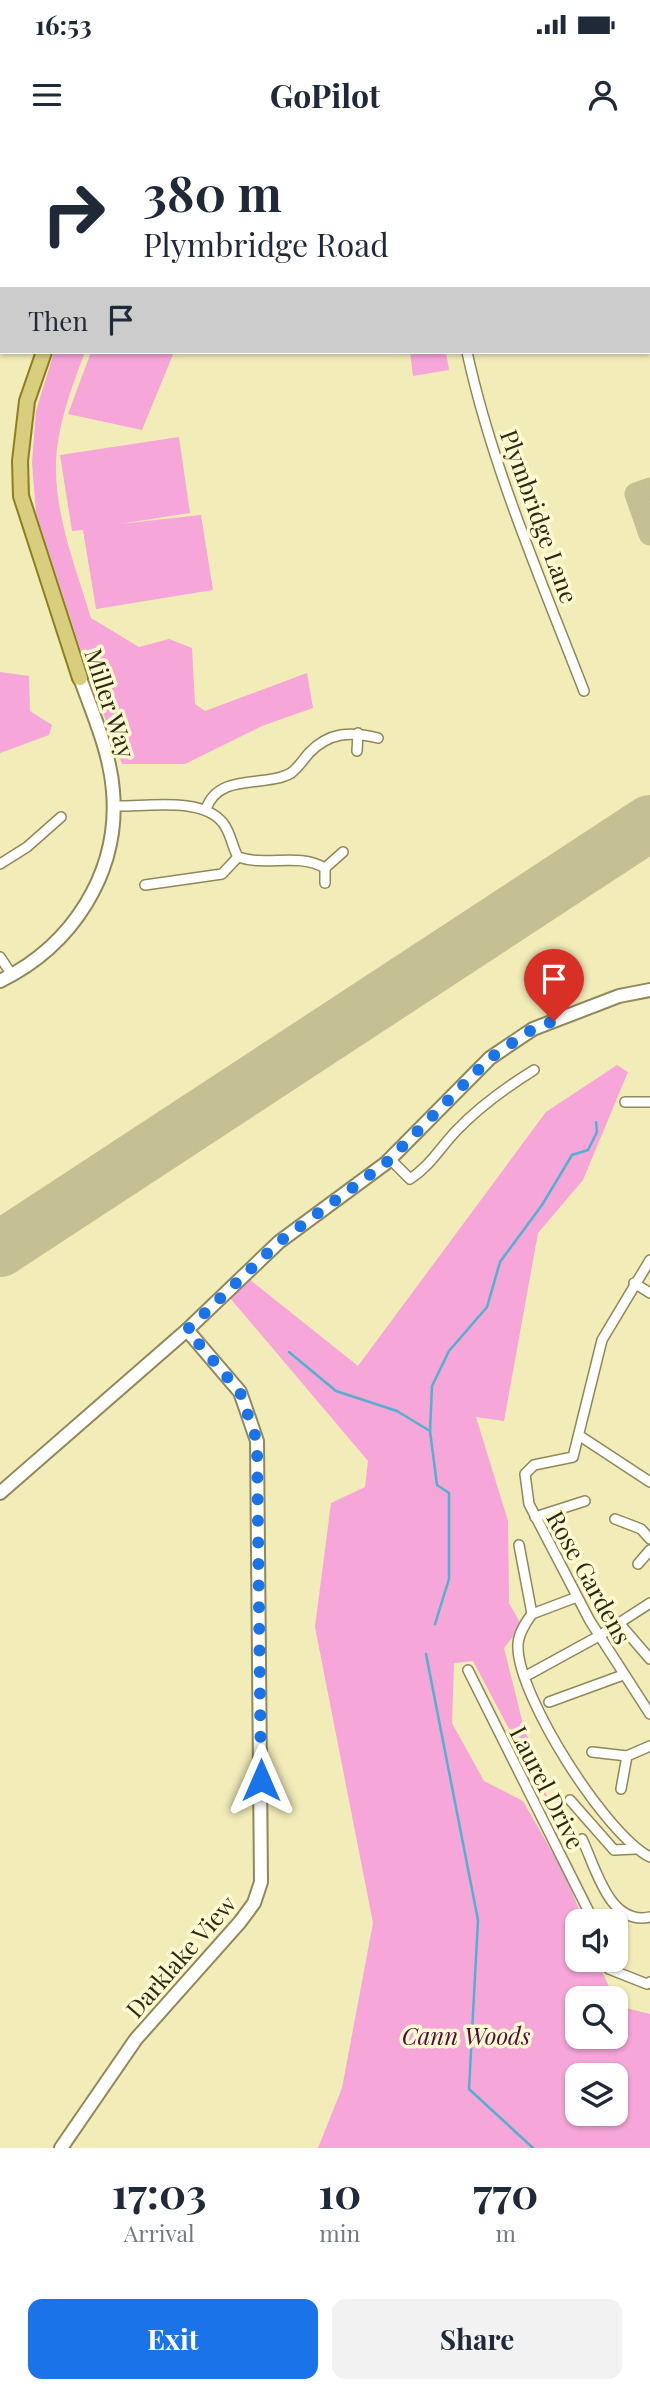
<!DOCTYPE html>
<html lang="en">
<head>
<meta charset="utf-8">
<style>
	body { margin:0; font-family:"Playfair Display",serif; background:#f2f2f3; color:#1f2937; height:100vh; display:flex; flex-direction:column; font-size:26px; white-space:nowrap }
	* { box-sizing:border-box; margin:0 }
	p { font-size:23px; color:#747a83 }
	.icon { flex:none; width:38px; height:38px; fill:none; stroke:currentColor; stroke-width:2; stroke-linecap:round; stroke-linejoin:round }
	.map { position:relative; height:2008px; overflow:hidden }
	.sheet { display:flex; flex-direction:column; background:#fff; flex:1 }
	.sheet>* { flex:none }
	.guide { position:absolute; left:0px; top:0px; width:651px; height:214px; box-shadow:0 2px 5px #0004; background:#fff; color:#1f2937; overflow:hidden }
	.buttons { position:absolute; left:565px; top:1769px; display:grid; gap:14px }
	.buttons a { display:grid; place-items:center; width:63px; height:63px; border-radius:14px; background:#fff; box-shadow:0 2px 5px #0004; font-size:35px }
	.pin { position:absolute; display:grid; place-items:center; width:60px; height:60px; color:#fff; margin:-72px -30px; border-radius:50% 50% 50% 0; rotate:-45deg; box-shadow:0 0 7px #0007 }
	.pin .icon { rotate:45deg }
	.me { position:absolute; width:77px; margin:-38px; rotate:0deg; stroke-linejoin:round; filter:drop-shadow(0 0 5px #0008) }
	.turn { display:flex; align-items:center; gap:24px; height:147px; padding:0 28px; font-size:32px }
	.turn .icon { width:91px; height:91px; stroke-width:2.5 }
	.turn b { display:block; font-size:49px; line-height:60px }
	.then { display:flex; align-items:center; height:66px; padding:0 28px; background:#0003; gap:14px; font-size:26px }
	.eta { display:flex; justify-content:space-evenly; align-items:center; height:119px; text-align:center }
	.eta b { font-size:42px; font-weight:700; line-height:49px }
	.button { display:flex; gap:14px; margin-top:auto; padding:14px 28px }
	.button a { flex:1; height:80px; border-radius:14px; background:#1a73e8; color:#fff; font-size:28px; font-weight:700; line-height:80px; text-align:center }
	.button a+a { background:#f2f2f3; color:#1f2937 }
	.status { display:flex; justify-content:space-between; align-items:center; height:49px; padding:0 35px; background:#fff; direction:ltr }
	.status svg { height:19px; fill:currentColor }
	header { display:flex; justify-content:space-between; align-items:center; height:91px; padding:0 28px; background:#fff; font-size:32px; font-weight:700 }
	.map>svg:first-child { display:block }
	.green { fill:#f6a6d8; fill-rule:evenodd }
	.lines { fill:none; stroke-linecap:round; stroke-linejoin:round }
	.stream { stroke:#52b1cf; stroke-width:2.5 }
	.taxiway { stroke:#c5c094; stroke-width:23 }
	.runway { stroke:#c5c094; stroke-width:56 }
	.street-casing { stroke:#8f8859; stroke-width:12 }
	.secondary-casing { stroke:#8f8859; stroke-width:16 }
	.primary-casing { stroke:#8c7f20; stroke-width:18 }
	.street { stroke:#fff; stroke-width:9 }
	.secondary { stroke:#fff; stroke-width:12 }
	.primary { stroke:#d9ce7d; stroke-width:14 }
	.route { stroke:#1a73e8; stroke-width:12; stroke-dasharray:0 21.6 }
	.labels { text-anchor:middle; dominant-baseline:central; stroke-width:7; stroke-linejoin:round; paint-order:stroke }
	.street-label { font-size:24px; fill:#2c2915; stroke:#fef9d0 }
	.park-label { font-size:24px; font-style:italic; fill:#520a3f; stroke:#fef9d0 }
</style>
</head>
<body>
<div class="status"><b>16:53</b><svg viewBox="0 0 49 12"><path d="M0 12V9h3v3zM5 12V6h3v6zM10 12V3h3v9zM15 12V0h3v12zM26 1h20v11H26zM47 4h2v5h-2z"/></svg></div>
<header><svg class="icon" aria-label="menu" viewBox="0 0 24 24"><path d="M4 6h16M4 12h16M4 18h16"/></svg>GoPilot<svg class="icon" aria-label="person" viewBox="0 0 24 24"><circle cx="12" cy="8" r="4"/><path d="M4 21q1-7 8-7t8 7"/></svg></header>
<div class="map">
<svg width="650" height="2008" viewBox="0 0 650 2008">
	<rect width="100%" height="100%" fill="#f2ecb9"/>
	<g class="green">
		<path d="M54 212H85C71 249 55 291 56 332 57 382 77 431 91 478L139 507 169 499 192 508 195 564 205 571 307 533 313 568 262 586 185 624H122L87 529 36 373 32 322 36 271Z"/>
		<path d="M91 212H174L142 290 68 274Z"/>
		<path d="M410 212H446L449 230 413 236Z"/>
		<path d="M179 297 190 373 119 384 201 375 213 450 96 469 83 390 72 391 60 315Z"/>
		<path d="M0 532 29 536 30 571 52 585 49 595 0 613Z"/>
		<path d="M617 925 628 932 583 1040 538 1093 504 1281 476 1277 508 1381 509 1463 522 1486 504 1508 522 1580 550 1666 473 1521 454 1523 452 1583 484 1641 523 1661 567 1738 583 1781 578 1782V1820H597L614 1858H578V1897H616V1862L618 1866 650 1874V2008H318L342 1948 373 1783 315 1487 331 1363 365 1347 368 1321 230 1158 249 1139 358 1226 546 972ZM578 1936H616V1974H578Z"/>
	</g>
	<g class="lines">
		<g class="stream">
			<path d="M289 1212 336 1251 397 1271 430 1291"/>
			<path d="M435 1484 449 1439V1353L437 1345 430 1291 432 1246 449 1211 487 1167 500 1122 542 1065 572 1015 588 1010 597 992 596 982"/>
			<path d="M426 1514 478 1780 469 1949 533 2008"/>
		</g>
		<path class="taxiway" d="M650 349 636 354 650 394"/>
		<path class="runway" d="M0 1109 650 683"/>
		<defs>
			<g id="street">
				<path d="M437 0V2"/>
				<path d="M615 0 616 2"/>
				<path d="M649 110 650 112"/>
				<path d="M0 160H2"/>
				<path d="M467 212C492 327 541 440 584 551"/>
				<path d="M357 611 358 593"/>
				<path d="M113 666C145 667 202 656 223 683 231 693 232 707 238 717 269 727 297 712 325 728L343 712"/>
				<path d="M206 669C219 632 265 648 291 633 298 628 303 620 309 613 329 592 351 591 378 598"/>
				<path d="M0 724 27 707 61 677"/>
				<path d="M325 743V728"/>
				<path d="M145 745 222 734 238 717"/>
				<path d="M0 817 12 835"/>
				<path d="M625 962H650"/>
				<path d="M390 1019 410 1039C430 1026 440 1008 456 991 479 967 505 948 534 930"/>
				<path d="M650 1120 602 1200 573 1317 534 1325 525 1334 529 1364 590 1481 650 1574"/>
				<path d="M634 1143 650 1153"/>
				<path d="M580 1296 650 1342"/>
				<path d="M535 1377 585 1361"/>
				<path d="M615 1379 641 1389 650 1399"/>
				<path d="M519 1405 532 1474"/>
				<path d="M638 1424 650 1410"/>
				<path d="M577 1457 532 1474C525 1483 517 1497 518 1508 519 1558 606 1695 650 1717"/>
				<path d="M619 1483 650 1519"/>
				<path d="M468 1530 594 1782"/>
				<path d="M526 1536 599 1496 650 1463"/>
				<path d="M549 1562 623 1535"/>
				<path d="M592 1612 627 1616"/>
				<path d="M621 1649 627 1616 650 1606"/>
				<path d="M570 1660 614 1710 635 1709"/>
				<path d="M582 1699C596 1728 609 1786 650 1777"/>
				<path d="M605 1820 609 1829 647 1844 650 1842"/>
			</g>
			<g id="secondary">
				<path d="M0 841C72 806 120 733 113 651 110 612 93 574 80 538"/>
				<path d="M0 1353 187 1190 279 1102 386 1023 490 918 533 889 619 856 650 850"/>
				<path d="M61 2008 136 1899 240 1782 254 1763 261 1742 257 1301 240 1252 187 1190"/>
			</g>
			<g id="primary">
				<path d="M117 2 118 0"/>
				<path d="M44 212 27 261 20 321 21 356 80 538"/>
			</g>
		</defs>
		<use href="#street" class="street-casing"/>
		<use href="#secondary" class="secondary-casing"/>
		<use href="#primary" class="primary-casing"/>
		<use href="#street" class="street"/>
		<use href="#secondary" class="secondary"/>
		<use href="#primary" class="primary"/>
	</g>
	<g class="lines">
		<path class="route" d="M261 1640 257 1301 240 1252 187 1190 279 1102 386 1023 490 918 533 889 554 881"/>
	</g>
	<g class="labels">
		<g class="street-label">
			<text transform="translate(540 376) rotate(70)">Plymbridge Lane</text>
			<text transform="translate(111 563) rotate(72)">Miller Way</text>
			<text transform="translate(590 1437) rotate(61)">Rose Gardens</text>
			<text transform="translate(548 1647) rotate(63)">Laurel Drive</text>
			<text transform="translate(180 1816) rotate(-49)">Darklake View</text>
		</g>
		<g class="park-label">
			<text x="466" y="1895">Cann Woods</text>
		</g>
	</g>
</svg>
<div class="buttons">
<a><svg class="icon" aria-label="sound" viewBox="0 0 24 24"><path d="M4 9h4l5-4v14l-5-4H4zM17 9q2 3 0 6"/></svg></a>
<a><svg class="icon" aria-label="search" viewBox="0 0 24 24"><circle cx="10" cy="10" r="6"/><path d="M15 15l6 6"/></svg></a>
<a><svg class="icon" aria-label="layers" viewBox="0 0 24 24"><path d="M12 4l9 5-9 5-9-5zM3 14l9 5 9-5"/></svg></a>
</div>
<div class="pin" style="left:554px;top:881px;background:#d93025"><svg class="icon" aria-label="arrive" viewBox="0 0 24 24"><path d="M6 21V4h12l-3 4 3 4H6"/></svg></div>
<svg class="me" style="left:261px;top:1640px" viewBox="-20 -20 40 40"><path d="M0-17L14 15 0 8-14 15z" fill="#1a73e8" stroke="#fff" stroke-width="4"/></svg>
<div class="guide">
<div class="turn"><svg class="icon" aria-label="right" viewBox="0 0 24 24"><path d="M7 20v-9h11M14 6l5 5-5 5"/></svg><div><b>380 m</b>Plymbridge Road</div></div>
<div class="then">Then<svg class="icon" aria-label="arrive" viewBox="0 0 24 24"><path d="M6 21V4h12l-3 4 3 4H6"/></svg></div>
</div>
</div>
<section class="sheet">
<div class="eta">
<div><b>17:03</b><p>Arrival</p></div>
<div><b>10</b><p>min</p></div>
<div><b>770</b><p>m</p></div>
</div>
<div class="button"><a>Exit</a><a>Share</a></div>
</section>
</body>
</html>
